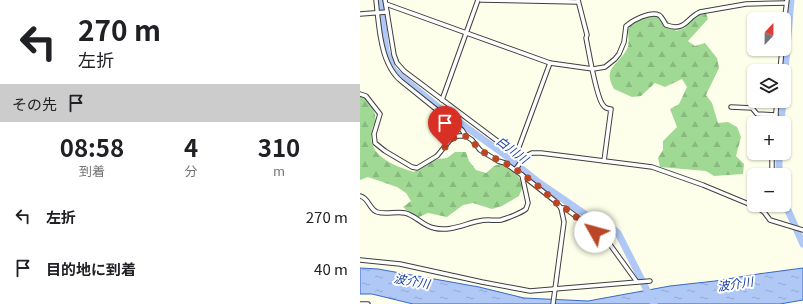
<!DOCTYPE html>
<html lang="ja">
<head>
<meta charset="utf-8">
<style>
	body { margin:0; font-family:Georgia,"Noto Sans JP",serif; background:#f6f6f6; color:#202124; height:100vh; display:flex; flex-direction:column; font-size:15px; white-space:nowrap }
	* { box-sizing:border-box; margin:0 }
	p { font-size:13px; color:#757577 }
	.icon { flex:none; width:22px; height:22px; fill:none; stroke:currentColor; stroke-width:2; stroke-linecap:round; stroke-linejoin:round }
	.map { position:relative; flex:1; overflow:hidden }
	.side { display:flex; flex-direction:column; background:#fff; width:360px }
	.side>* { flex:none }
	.hud { background:#fff; color:#202124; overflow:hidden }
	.needle { width:26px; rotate:22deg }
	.buttons { position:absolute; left:387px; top:12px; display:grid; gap:8px }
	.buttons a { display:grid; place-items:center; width:44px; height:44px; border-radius:6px; background:#fff; box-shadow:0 1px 3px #0004; font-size:20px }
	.pin { position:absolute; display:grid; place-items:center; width:34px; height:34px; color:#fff; margin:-41px -17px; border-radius:50% 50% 50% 0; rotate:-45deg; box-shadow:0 0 4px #0007 }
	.pin .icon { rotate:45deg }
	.me { position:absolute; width:44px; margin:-22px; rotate:308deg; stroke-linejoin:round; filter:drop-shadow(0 0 3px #0008) }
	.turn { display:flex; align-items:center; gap:14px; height:84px; padding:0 12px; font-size:18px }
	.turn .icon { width:52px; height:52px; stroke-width:2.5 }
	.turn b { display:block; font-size:28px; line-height:34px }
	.then { display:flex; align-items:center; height:38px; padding:0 12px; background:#0003; gap:8px; font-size:15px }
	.eta { display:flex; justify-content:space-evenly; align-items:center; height:68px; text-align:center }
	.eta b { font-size:24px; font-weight:700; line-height:28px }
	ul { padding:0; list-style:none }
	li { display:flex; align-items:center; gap:12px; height:52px; padding:0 12px }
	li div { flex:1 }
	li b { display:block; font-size:15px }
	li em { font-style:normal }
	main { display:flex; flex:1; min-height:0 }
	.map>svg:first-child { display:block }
	.forest { fill:url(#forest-firs) }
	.water { fill:url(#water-ripples); stroke:#3768cc }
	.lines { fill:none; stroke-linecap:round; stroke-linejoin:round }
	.river { stroke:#afc8f6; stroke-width:7 }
	.minor-casing { stroke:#3e3e3e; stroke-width:5.5 }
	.minor { stroke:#fff; stroke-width:3.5 }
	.route { stroke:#ba4625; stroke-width:7; stroke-dasharray:0 12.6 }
	.labels { text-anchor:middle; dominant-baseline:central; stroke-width:4; stroke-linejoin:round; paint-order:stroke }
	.water-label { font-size:12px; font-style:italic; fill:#163d9c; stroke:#fff }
</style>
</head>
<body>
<main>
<section class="side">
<div class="hud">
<div class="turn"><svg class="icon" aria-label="left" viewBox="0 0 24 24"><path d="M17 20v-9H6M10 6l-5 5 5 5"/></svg><div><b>270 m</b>左折</div></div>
<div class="then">その先<svg class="icon" aria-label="arrive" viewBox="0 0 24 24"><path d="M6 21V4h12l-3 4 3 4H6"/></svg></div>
</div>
<div class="eta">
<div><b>08:58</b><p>到着</p></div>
<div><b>4</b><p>分</p></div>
<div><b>310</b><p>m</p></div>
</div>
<ul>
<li><svg class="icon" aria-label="left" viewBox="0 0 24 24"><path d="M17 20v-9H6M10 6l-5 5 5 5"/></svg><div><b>左折</b></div><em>270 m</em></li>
<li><svg class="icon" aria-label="arrive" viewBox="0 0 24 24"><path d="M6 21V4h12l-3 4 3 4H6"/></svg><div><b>目的地に到着</b></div><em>40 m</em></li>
</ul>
</section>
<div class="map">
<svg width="443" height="304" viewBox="0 0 443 304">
	<defs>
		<pattern id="forest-firs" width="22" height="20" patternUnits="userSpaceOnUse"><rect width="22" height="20" fill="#a0d994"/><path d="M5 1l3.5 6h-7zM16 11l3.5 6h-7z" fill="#88b97e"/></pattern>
		<pattern id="water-ripples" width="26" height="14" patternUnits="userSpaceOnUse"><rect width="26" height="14" fill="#afc8f6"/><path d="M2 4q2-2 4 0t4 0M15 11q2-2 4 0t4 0" fill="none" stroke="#95aad2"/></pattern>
	</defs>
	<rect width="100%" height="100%" fill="#fdffea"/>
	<g class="forest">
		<path d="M345 10 348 19 328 41 335 46 345 43 357 58 359 68 346 95 352 103 358 123 368 122 377 127 381 137 376 156 384 164 383 174 354 176 346 171 300 167 298 158 303 150V141L317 127 310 109 319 104 327 87 322 79 305 87 295 83 281 96 272 97 254 89C242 67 258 66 267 49 270 44 268 36 268 30 270 17 291 13 302 14L316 31 325 28 336 12Z"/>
		<path d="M0 97 7 98C11 106 17 113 15 122 14 125 12 127 12 130 6 156 35 166 54 172L67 163 78 159 87 158 95 152H106L109 161 116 170 126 173 134 166 143 163C154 171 159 174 163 186L159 196 142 206 132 209 113 203 103 205 87 217 68 213 59 217 50 213 43 207 51 201 46 193 37 187 8 177 0 180Z"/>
	</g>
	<path class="water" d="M0 268 18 269 119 287 164 298 228 301 310 286 355 281 398 274 443 268V300L420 304H53L12 294H0Z"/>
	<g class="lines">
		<g class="river">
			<path d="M20 0 26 51 33 70 78 107 145 155 178 182 235 221 253 229 258 233 294 304"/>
			<path d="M424 83 431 0"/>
			<path d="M421 123 423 101"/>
			<path d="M419 153V175"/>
			<path d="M424 196 427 208 443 244"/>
		</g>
		<defs>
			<g id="minor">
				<path d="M16 0C18 18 20 47 28 63 31 70 35 76 41 81L102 130 106 136 112 140 120 150 138 161 145 163 162 175 195 201 201 208 204 222 193 304"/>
				<path d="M25 0 34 55 37 63 44 71 156 155 164 160"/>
				<path d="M121 0 218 2"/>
				<path d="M218 0 227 35 226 38C229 52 236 97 243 105 245 108 248 109 251 109L244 161"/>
				<path d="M26 4 190 63 233 69 245 67 255 59 259 54 264 42 266 26C273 20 290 11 299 15 302 17 304 22 306 25 326 32 326 18 340 12L386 4 426 3"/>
				<path d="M0 14 27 12"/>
				<path d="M424 24 427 0"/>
				<path d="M420 71 422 49"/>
				<path d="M0 94 6 96 20 114 14 134 15 143 25 151 52 167 57 168 77 156 90 140 97 136H106"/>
				<path d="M82 100 118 0"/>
				<path d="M371 107 392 108 397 114 416 115"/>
				<path d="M415 123 417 101"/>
				<path d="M156 155 190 63"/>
				<path d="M155 170 161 162 164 160 166 156 172 153H181L292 167 343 185 396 207 404 212 410 220 443 230"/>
				<path d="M412 175V153"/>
				<path d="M0 196C9 198 9 209 17 212 26 215 36 211 45 213 55 215 63 226 74 228 90 232 104 224 119 221 127 219 134 221 141 220 148 218 161 213 166 209L168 203 162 175"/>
				<path d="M201 208H205L246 239 277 282"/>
				<path d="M404 212 408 205"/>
				<path d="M0 260 40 264 122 282 170 291 290 281"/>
				<path d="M0 304H8"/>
			</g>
		</defs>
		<use href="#minor" class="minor-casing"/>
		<use href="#minor" class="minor"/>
	</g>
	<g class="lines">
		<path class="route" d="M85 147C90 140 95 134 105 136 112 138 115 146 121 150 128 156 137 159 145 163 161 171 190 195 201 208H205L235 232"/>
	</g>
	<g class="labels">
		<g class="water-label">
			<text transform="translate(153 149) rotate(37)">白川川</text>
			<text transform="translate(52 280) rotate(10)">波介川</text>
			<text transform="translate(375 283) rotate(-8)">波介川</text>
		</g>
	</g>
</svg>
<div class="buttons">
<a><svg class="needle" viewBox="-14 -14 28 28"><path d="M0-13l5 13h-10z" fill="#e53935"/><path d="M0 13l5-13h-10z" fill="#757577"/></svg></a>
<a><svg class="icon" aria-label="layers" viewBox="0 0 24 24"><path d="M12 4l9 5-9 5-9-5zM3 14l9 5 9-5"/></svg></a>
<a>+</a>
<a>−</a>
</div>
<div class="pin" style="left:85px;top:147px;background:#d93025"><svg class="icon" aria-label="arrive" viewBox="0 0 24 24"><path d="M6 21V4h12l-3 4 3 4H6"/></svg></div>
<svg class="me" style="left:235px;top:232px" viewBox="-20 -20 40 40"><circle r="19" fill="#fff"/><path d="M0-13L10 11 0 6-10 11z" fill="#ba4625"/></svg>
</div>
</main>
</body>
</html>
